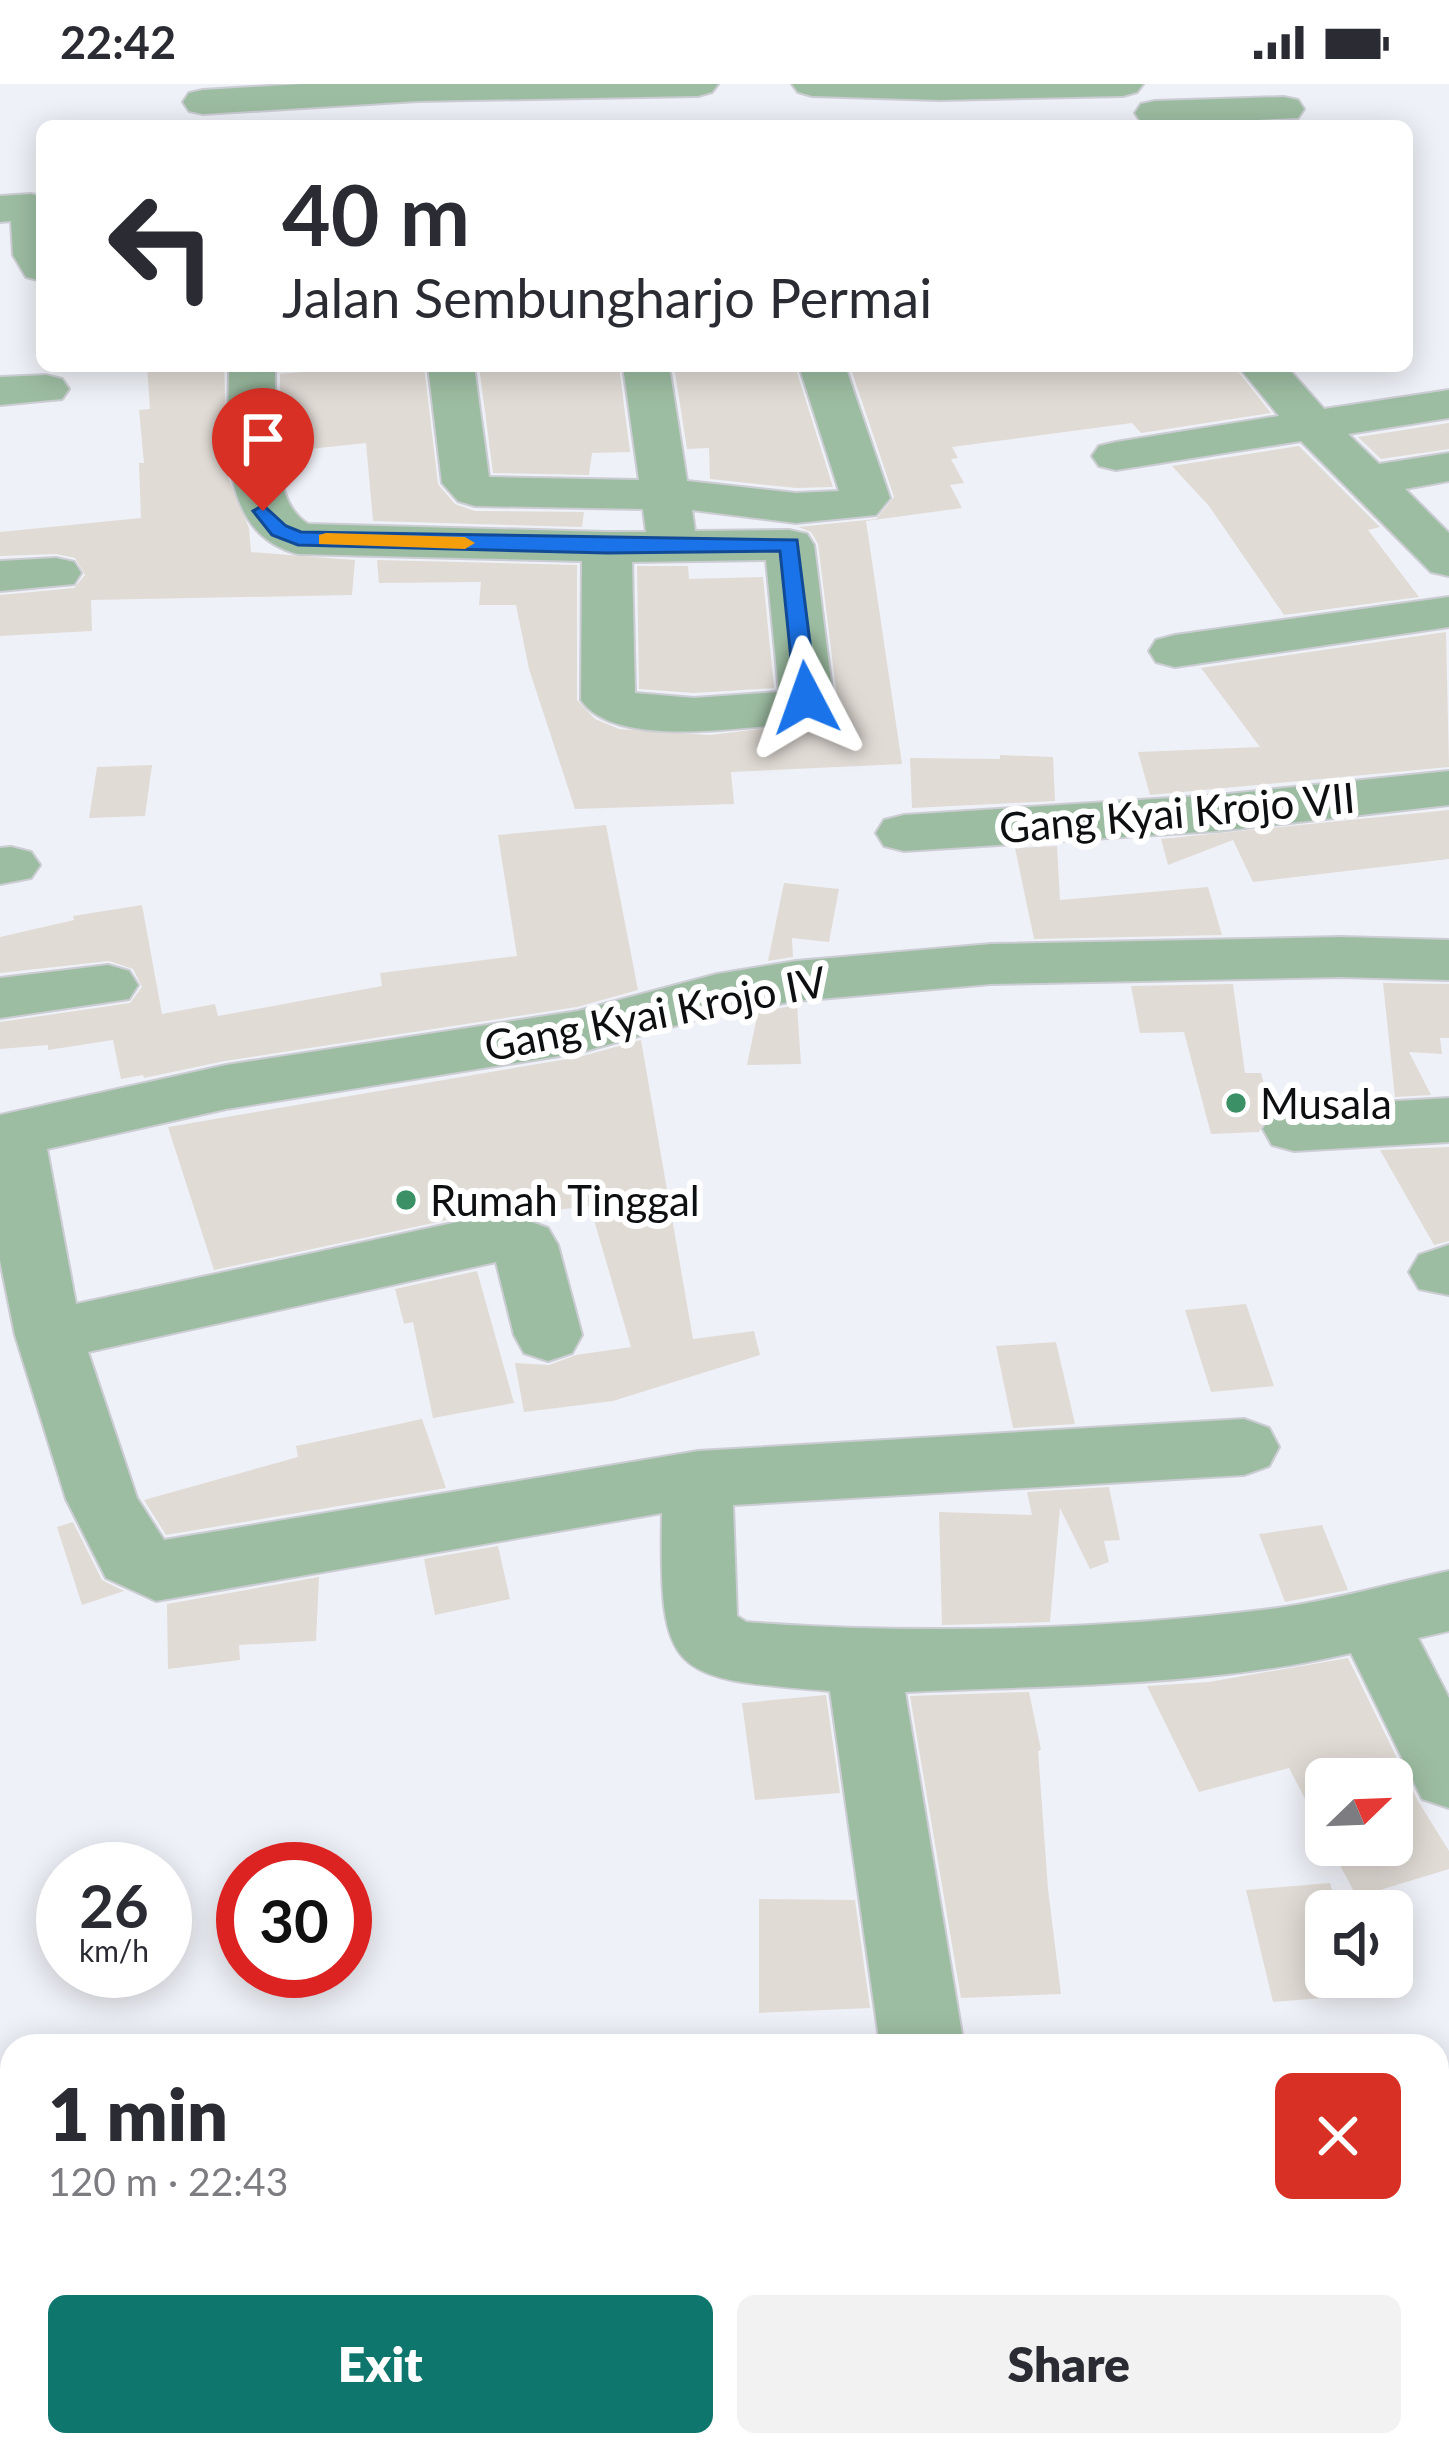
<!DOCTYPE html>
<html lang="en">
<head>
<meta charset="utf-8">
<style>
	body { margin:0; font-family:Lato,sans-serif; background:#f2f2f3; color:#2b2b33; height:100vh; display:flex; flex-direction:column; font-size:45px; white-space:nowrap }
	* { box-sizing:border-box; margin:0 }
	p { font-size:39px; color:#7c7c81 }
	.icon { flex:none; width:66px; height:66px; fill:none; stroke:currentColor; stroke-width:2; stroke-linecap:round; stroke-linejoin:round }
	.map { position:relative; flex:1; overflow:hidden }
	.details { position:absolute; left:0px; top:1950px; width:1449px; height:423px; display:flex; flex-direction:column; background:#fff; border-radius:36px 36px 0 0; box-shadow:0 6px 30px #0003 }
	.details>* { flex:none }
	.guide { position:absolute; left:36px; top:36px; width:1377px; height:252px; border-radius:18px; box-shadow:0 6px 30px #0003; background:#fff; color:#2b2b33; overflow:hidden }
	.needle { width:78px; rotate:67deg }
	.buttons { position:absolute; left:1305px; top:1674px; display:grid; gap:24px }
	.buttons a { display:grid; place-items:center; width:108px; height:108px; border-radius:18px; background:#fff; box-shadow:0 6px 30px #0003; font-size:60px }
	.speed { position:absolute; left:36px; top:1758px; display:flex; gap:24px; font-size:60px; font-weight:700; text-align:center }
	.speed>* { display:grid; place-content:center; width:156px; height:156px; border-radius:50%; background:#fff; box-shadow:0 6px 30px #0003; line-height:1 }
	.speed small { font-size:30px; font-weight:400 }
	.speed .limit { border:18px solid #d22; background:#fff; color:#111 }
	.pin { position:absolute; display:grid; place-items:center; width:102px; height:102px; color:#fff; margin:-123px -51px; border-radius:50% 50% 50% 0; rotate:-45deg; box-shadow:0 0 12px #0007 }
	.pin .icon { rotate:45deg }
	.me { position:absolute; width:132px; margin:-66px; rotate:356deg; stroke-linejoin:round; filter:drop-shadow(0 0 9px #0008) }
	.turn { display:flex; align-items:center; gap:42px; height:252px; padding:0 48px; font-size:54px }
	.turn .icon { width:156px; height:156px; stroke-width:2.5 }
	.turn b { display:block; font-size:84px; line-height:102px }
	.round { display:grid; place-items:center; flex:none; width:126px; height:126px; border-radius:18px; background:#f2f2f3 }
	.headline { display:flex; align-items:center; justify-content:space-between; height:204px; padding:0 48px }
	h1 { font-size:72px; font-weight:800; line-height:90px }
	.button { display:flex; gap:24px; margin-top:auto; padding:24px 48px }
	.button a { flex:1; height:138px; border-radius:18px; background:#0f766e; color:#fff; font-size:48px; font-weight:800; line-height:138px; text-align:center }
	.button a+a { background:#f2f2f3; color:#2b2b33 }
	.status { display:flex; justify-content:space-between; align-items:center; height:84px; padding:0 60px; background:#fff; direction:ltr }
	.status svg { height:33px; fill:currentColor }
	.map>svg:first-child { display:block }
	.building { fill:#e1dbd5 }
	.lines { fill:none; stroke-linecap:round; stroke-linejoin:round }
	.minor-casing { stroke:#cbcdd3; stroke-width:4 }
	.minor { fill:#9dbda2; fill-rule:evenodd }
	.route { fill:#1a73e8; stroke:#114b97; stroke-width:3 }
	.slow { fill:#f59e0b }
	.poi-dot { fill:#3b9165; stroke:#fff; stroke-width:4.5 }
	.labels { text-anchor:middle; dominant-baseline:central; stroke-width:12; stroke-linejoin:round; paint-order:stroke }
	.street-label { font-size:42px; fill:#0e0f11; stroke:#fff }
	.poi-label { font-size:42px; fill:#0e0f11; stroke:#fff; text-anchor:start }
</style>
</head>
<body>
<div class="status"><b>22:42</b><svg viewBox="0 0 49 12"><path d="M0 12V9h3v3zM5 12V6h3v6zM10 12V3h3v9zM15 12V0h3v12zM26 1h20v11H26zM47 4h2v5h-2z"/></svg></div>
<div class="map">
<svg width="1449" height="2372" viewBox="0 0 1449 2372">
	<rect width="100%" height="100%" fill="#eff1f8"/>
	<g class="building">
		<path d="M147 282H224L228 393 249 444 251 468 355 476 352 511 91 516 92 547 0 552V511L74 504 85 491 75 474 56 470 0 472V448L141 434 139 379H144L139 326 150 325Z"/>
		<path d="M368 282H424L438 400 455 420 475 427 584 428 582 443 373 437 366 359 281 368 280 290Z"/>
		<path d="M479 282H619L630 368 592 369 589 391 493 389Z"/>
		<path d="M674 282H795L833 403 796 404 710 395 709 364 687 365Z"/>
		<path d="M850 282H1234L1271 329 1141 349 1132 339 952 363 958 374 951 375 964 399 950 401 962 424 866 437 902 680 731 688 734 720 575 725 529 585 516 521H479L481 498 379 499 377 476 577 481V616L595 635 619 645 710 651 810 639 837 613 818 460 811 448 798 443 876 435 894 413Z"/>
		<path d="M1449 339V365L1381 375 1358 353Z"/>
		<path d="M1299 362 1380 443 1368 446 1419 513 1284 531 1209 422 1172 382Z"/>
		<path d="M637 482H688L689 495 763 493 774 604 694 609 639 605Z"/>
		<path d="M1446 548 1449 683 1150 711 1138 668 1260 663 1201 584Z"/>
		<path d="M1000 671 1053 673 1055 717 912 724 910 674 1000 675Z"/>
		<path d="M152 681 145 732 89 734 97 683Z"/>
		<path d="M1449 726V775L1253 798 1233 756 1168 781 1161 755Z"/>
		<path d="M606 741 638 906 577 923 225 977 144 994 143 991 121 995 113 956 48 966V961L0 965V938L130 919 142 903 133 885 109 877 0 889V853L74 836 73 832 142 821 162 930 215 920 218 932 382 902 380 889 517 872 498 751Z"/>
		<path d="M1057 762 1060 816 1208 803 1222 851 1034 855 1015 764Z"/>
		<path d="M784 799 839 805 829 858 792 854 793 873 768 877Z"/>
		<path d="M1383 899 1449 900V954H1440L1442 970 1409 968 1431 1011 1395 1013Z"/>
		<path d="M1233 900 1245 989H1261L1271 1025 1259 1048 1211 1050 1184 948 1140 949 1131 902Z"/>
		<path d="M797 921 801 980 747 981 758 928Z"/>
		<path d="M641 956 693 1255 754 1247 760 1271 613 1317 524 1328 515 1279 549 1281 576 1271 631 1263 590 1122 523 1130 503 1124 214 1186 168 1043 579 973Z"/>
		<path d="M1449 1063V1157L1434 1161 1380 1066Z"/>
		<path d="M477 1187 514 1319 433 1334 413 1238 404 1240 395 1205Z"/>
		<path d="M1246 1220 1274 1302 1211 1308 1185 1226Z"/>
		<path d="M1056 1258 1075 1340 1013 1344 996 1262Z"/>
		<path d="M422 1335 446 1404 166 1451 144 1416 298 1373 296 1362Z"/>
		<path d="M1109 1403 1120 1456 1104 1457 1109 1478 1090 1485 1060 1424 1050 1538 942 1541 939 1428 1032 1431 1027 1408Z"/>
		<path d="M73 1438 102 1496 124 1507 82 1521 57 1443Z"/>
		<path d="M1322 1441 1348 1506 1285 1518 1259 1450Z"/>
		<path d="M498 1462 510 1515 435 1531 424 1475Z"/>
		<path d="M319 1493 316 1557 239 1561 240 1576 168 1585 167 1520Z"/>
		<path d="M1348 1574 1418 1717 1449 1767V1785L1357 1813 1329 1761H1392V1695H1326V1755L1289 1684 1199 1708 1147 1602 1209 1598Z"/>
		<path d="M1029 1608 1041 1666 1038 1667 1048 1805 1061 1910 961 1914 910 1612Z"/>
		<path d="M826 1611 840 1709 755 1716 742 1619Z"/>
		<path d="M1330 1799 1338 1827H1326V1893H1355L1360 1911 1273 1918 1246 1806Z"/>
		<path d="M759 1815 855 1816 870 1924 759 1929Z"/>
	</g>
	<g class="lines">
		<defs>
			<g id="minor">
				<path d="M302 0H718L712 8 698 12 418 17 203 30 189 27 183 18 189 9 203 6Z"/>
				<path d="M792 0H1143L1137 8 1123 12 940 16 812 12 798 8Z"/>
				<path d="M1284 13 1298 16 1304 25 1298 34 1155 41 1141 38 1135 29 1141 20 1155 17Z"/>
				<path d="M31 110 42 113V197L26 193 13 171 11 137 0 138V112Z"/>
				<path d="M229 282H275C276 325 267 416 308 440L607 448H646L643 425 475 422 458 417 442 399 428 282H474L489 393 639 396 623 282H669L687 397 796 409 839 407 799 282H845L890 414 876 431 796 439 692 426 695 447 789 446 807 450 814 461 833 614 809 635 790 640C738 643 615 665 581 616L582 477 298 470C215 449 229 348 229 282ZM766 476 779 608 694 614 635 609 632 478Z"/>
				<path d="M1238 282H1286L1324 325 1449 306V334L1348 350 1379 380 1449 369V397L1405 405 1449 449V492L1431 488 1301 357 1116 386 1099 382 1092 372 1099 362 1116 358 1279 332Z"/>
				<path d="M46 291 62 295 69 305 62 315 0 321V293Z"/>
				<path d="M56 474 74 478 81 489 74 500 0 507V477Z"/>
				<path d="M1449 513V543L1175 583 1156 578 1149 567 1156 556 1175 551Z"/>
				<path d="M1449 687V721L1218 747 904 767 884 762 876 749 884 736 904 731 1218 711Z"/>
				<path d="M11 763 31 768 40 781 31 794 0 800V764Z"/>
				<path d="M1341 853 1449 856V896L1341 893 991 900 796 917 717 930 578 969 226 1025 47 1065 76 1220 504 1128 548 1144 558 1161 582 1251 572 1269 548 1277 524 1269 514 1251 496 1178 88 1268 137 1414 164 1456 698 1367 1244 1335 1269 1344 1279 1363 1269 1382 1244 1391 733 1421 737 1532 746 1538C918 1551 1107 1546 1278 1524 1335 1516 1393 1499 1449 1487V1547L1418 1554 1449 1614V1724L1422 1715 1351 1569C1205 1603 1054 1601 905 1608L964 1962H880L830 1607C670 1594 659 1594 662 1429L156 1517 106 1494 66 1415 15 1251 0 1176V1031L226 981 578 927 717 890 796 877 991 860Z"/>
				<path d="M108 881 129 887 138 901 129 915 0 934V894Z"/>
				<path d="M1449 1014V1058L1294 1067 1272 1061 1263 1045 1272 1029 1294 1023Z"/>
				<path d="M1449 1161V1211L1419 1205 1409 1188 1419 1171Z"/>
				<path d="M49 2361H186L181 2372H45Z"/>
				<path d="M215 2361H307L306 2372H214Z"/>
				<path d="M535 2361H627L628 2372H536Z"/>
				<path d="M948 2361H1040L1042 2372H950Z"/>
			</g>
		</defs>
		<use href="#minor" class="minor-casing"/>
		<use href="#minor" class="minor"/>
	</g>
	<path class="route" d="M263 421 286 442 301 448 797 456 817 614 806 621 795 614 780 467 607 469 298 461 272 451 253 427Z"/>
	<path class="slow" d="M326 449 465 453 475 459 465 465 319 460V451Z"/>
	<g class="poi-dot">
		<circle cx="1236" cy="1019" r="12"/>
		<circle cx="406" cy="1116" r="12"/>
	</g>
	<g class="labels">
		<g class="street-label">
			<text transform="translate(1177 728) rotate(-5)">Gang Kyai Krojo VII</text>
			<text transform="translate(655 929) rotate(-11)">Gang Kyai Krojo IV</text>
		</g>
		<g class="poi-label">
			<text x="1260" y="1019">Musala</text>
			<text x="430" y="1116">Rumah Tinggal</text>
		</g>
	</g>
</svg>
<div class="buttons">
<a><svg class="needle" viewBox="-14 -14 28 28"><path d="M0-13l5 13h-10z" fill="#e53935"/><path d="M0 13l5-13h-10z" fill="#7c7c81"/></svg></a>
<a><svg class="icon" aria-label="sound" viewBox="0 0 24 24"><path d="M4 9h4l5-4v14l-5-4H4zM17 9q2 3 0 6"/></svg></a>
</div>
<div class="speed"><div>26<small>km/h</small></div><div class="limit">30</div></div>
<div class="pin" style="left:263px;top:427px;background:#d93025"><svg class="icon" aria-label="arrive" viewBox="0 0 24 24"><path d="M6 21V4h12l-3 4 3 4H6"/></svg></div>
<svg class="me" style="left:806px;top:614px" viewBox="-20 -20 40 40"><path d="M0-17L14 15 0 8-14 15z" fill="#1a73e8" stroke="#fff" stroke-width="4"/></svg>
<div class="guide">
<div class="turn"><svg class="icon" aria-label="left" viewBox="0 0 24 24"><path d="M17 20v-9H6M10 6l-5 5 5 5"/></svg><div><b>40 m</b>Jalan Sembungharjo Permai</div></div>
</div>
<section class="details">
<div class="headline"><div><h1>1 min</h1><p>120 m · 22:43</p></div><a class="round" style="background:#d93025;color:#fff"><svg class="icon" aria-label="close" viewBox="0 0 24 24"><path d="M6 6l12 12M18 6L6 18"/></svg></a></div>
<div class="button"><a>Exit</a><a>Share</a></div>
</section>
</div>
</body>
</html>
